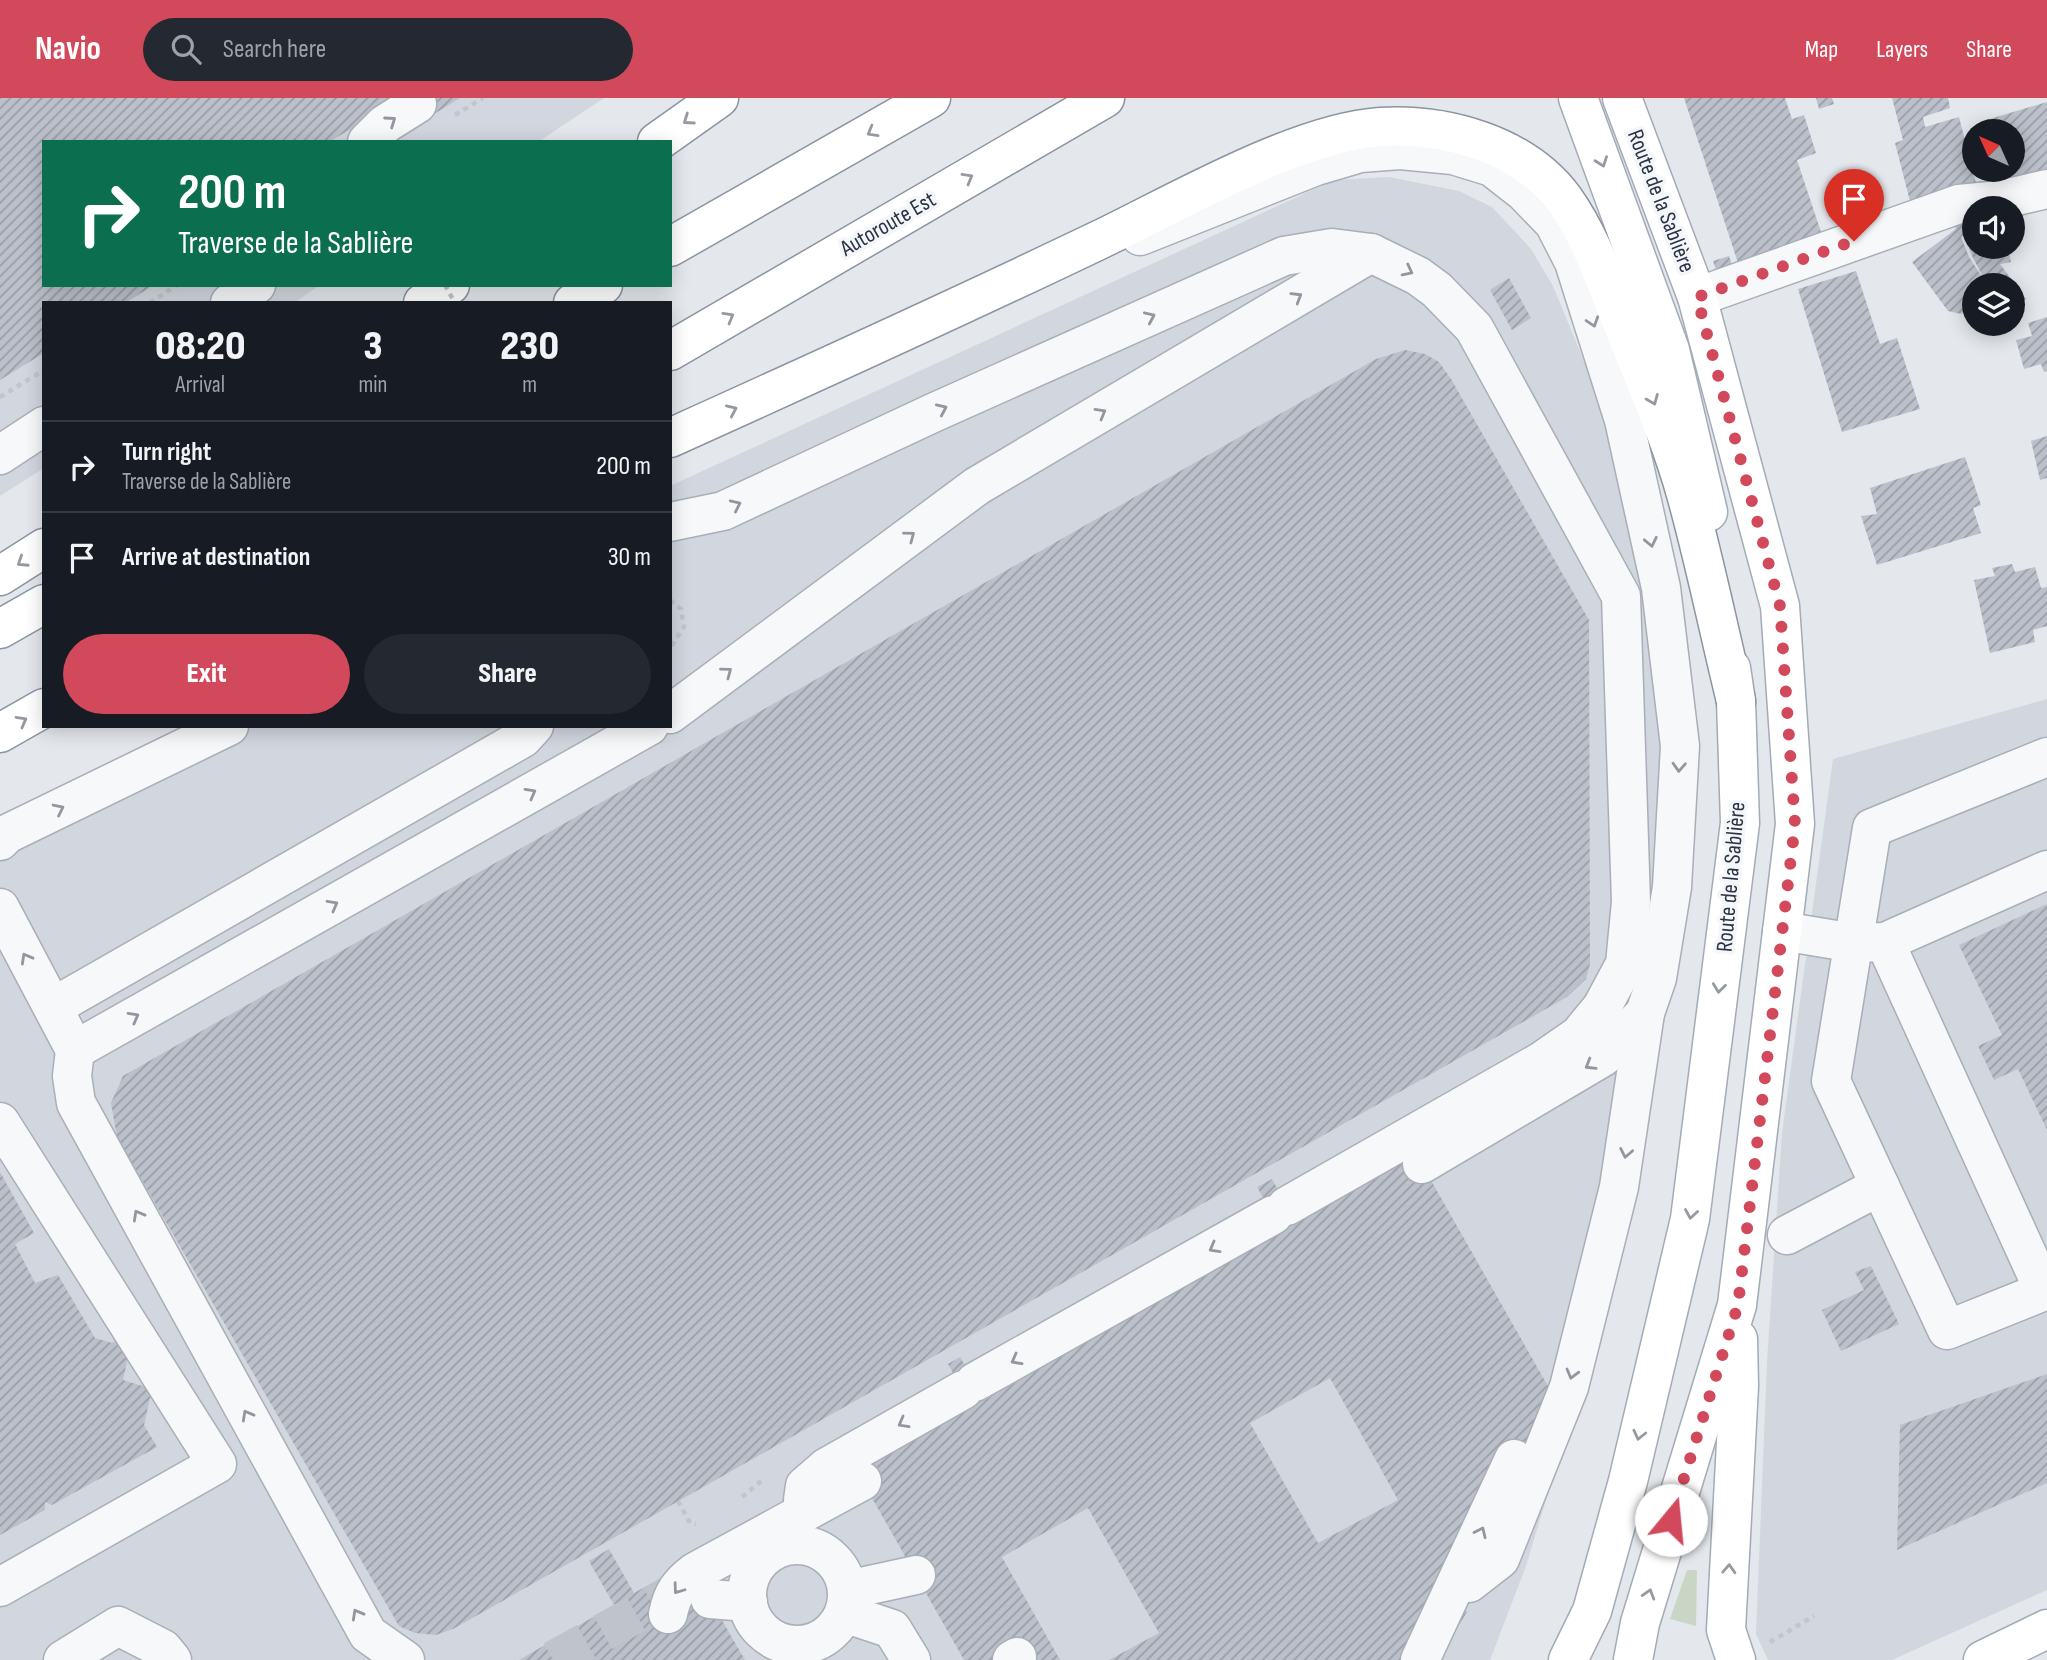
<!DOCTYPE html>
<html lang="en">
<head>
<meta charset="utf-8">
<style>
	body { margin:0; font-family:"Sofia Sans Condensed",sans-serif; background:#242831; color:#f1f3f6; height:100vh; display:flex; flex-direction:column; font-size:26px; white-space:nowrap }
	* { box-sizing:border-box; margin:0 }
	p { font-size:23px; color:#9ea1a6 }
	.icon { flex:none; width:38px; height:38px; fill:none; stroke:currentColor; stroke-width:2; stroke-linecap:round; stroke-linejoin:round }
	.map { position:relative; flex:1; overflow:hidden }
	.panel { position:absolute; left:42px; top:203px; width:630px; height:427px; display:flex; flex-direction:column; background:#171b24; border-radius:0px; box-shadow:0 4px 18px #0003 }
	.panel>* { flex:none }
	.banner { position:absolute; left:42px; top:42px; width:630px; height:147px; border-radius:0px; box-shadow:0 4px 18px #0003; background:#0b6e4f; color:#fff; overflow:hidden }
	.needle { width:46px; rotate:315deg }
	.fabs { position:absolute; left:1962px; top:21px; display:grid; gap:14px }
	.fabs a { display:grid; place-items:center; width:63px; height:63px; border-radius:50%; background:#171b24; box-shadow:0 4px 18px #0003; font-size:35px }
	.pin { position:absolute; display:grid; place-items:center; width:60px; height:60px; color:#fff; margin:-72px -30px; border-radius:50% 50% 50% 0; rotate:-45deg; box-shadow:0 0 7px #0007 }
	.pin .icon { rotate:45deg }
	.me { position:absolute; width:77px; margin:-38px; rotate:17deg; stroke-linejoin:round; filter:drop-shadow(0 0 5px #0008) }
	.turn { display:flex; align-items:center; gap:24px; height:147px; padding:0 21px; font-size:32px }
	.turn .icon { width:91px; height:91px; stroke-width:2.5 }
	.turn b { display:block; font-size:49px; line-height:60px }
	.eta { display:flex; justify-content:space-evenly; align-items:center; height:119px; text-align:center }
	.eta b { font-size:42px; font-weight:800; line-height:49px }
	.button { display:flex; gap:14px; margin-top:auto; padding:14px 21px }
	.button a { flex:1; height:80px; border-radius:42px; background:#d1495b; color:#fff; font-size:28px; font-weight:800; line-height:80px; text-align:center }
	.button a+a { background:#242831; color:#f1f3f6 }
	ul { padding:0; list-style:none }
	li { display:flex; align-items:center; gap:21px; height:91px; padding:0 21px; border-top:2px solid #363941 }
	li div { flex:1 }
	li b { display:block; font-size:26px }
	li em { font-style:normal }
	header { display:flex; align-items:center; gap:42px; box-sizing:border-box; height:98px; padding:0 35px; background:#d1495b; color:#fff }
	header strong { font-size:33px }
	nav { display:flex; gap:38px; margin-inline-start:auto; font-size:24px }
	.search { width:490px; height:63px; background:#242831; display:flex; align-items:center; gap:18px; box-sizing:border-box; padding:0 24px; border-radius:38px; color:#9ea1a6; font-size:26px }
	.map>svg:first-child { display:block }
	.built { fill:#d2d6de }
	.green { fill:#c9d6c5 }
	.building { fill:url(#building-hatch); fill-rule:evenodd }
	.lines { fill:none; stroke-linecap:round; stroke-linejoin:round }
	.minor-tunnel { stroke:#bfc3cb; stroke-width:38; stroke-dasharray:38 19; stroke-linecap:butt }
	.minor-casing { stroke:#a9aeb7; stroke-width:41 }
	.major-casing { stroke:#a3abb8; stroke-width:41 }
	.highway-casing { stroke:#8b94a3; stroke-width:41 }
	.path { stroke:#c2c5cb; stroke-width:4.5; stroke-dasharray:5 5; stroke-linecap:butt }
	.minor { stroke:#f7f8fa; stroke-width:38 }
	.major { stroke:#fff; stroke-width:38 }
	.highway { stroke:#fff; stroke-width:38 }
	.path-bridge { stroke:#c2c5cb; stroke-width:4.5; stroke-dasharray:5 5; stroke-linecap:butt }
	.oneway { stroke:#959aa2 }
	.oneway2 { stroke:#9196a0 }
	.route { stroke:#d1495b; stroke-width:12; stroke-dasharray:0 21.6 }
	.labels { text-anchor:middle; dominant-baseline:central; stroke-width:7; stroke-linejoin:round; paint-order:stroke }
	.street-label { font-size:23px; fill:#2b3445; stroke:#f4f6f9 }
</style>
</head>
<body>
<header>
<strong>Navio</strong>
<div class="search"><svg class="icon" aria-label="search" viewBox="0 0 24 24"><circle cx="10" cy="10" r="6"/><path d="M15 15l6 6"/></svg>Search here</div>
<nav><a>Map</a><a>Layers</a><a>Share</a></nav>
</header>
<div class="map">
<svg width="2047" height="1562" viewBox="0 0 2047 1562">
	<defs>
		<pattern id="building-hatch" width="6" height="6" patternUnits="userSpaceOnUse" patternTransform="scale(1.75)"><rect width="6" height="6" fill="#bbc0ca"/><path d="M-1 1l2-2M0 6l6-6M5 7l2-2" fill="none" stroke="#989da6"/></pattern>
	</defs>
	<rect width="100%" height="100%" fill="#e4e7ec"/>
	<g class="built">
		<path d="M0 0H604L538 44H44V187H320L294 205H44V370L0 398Z"/>
		<path d="M1389 79 1459 93 1492 109 1531 151 1553 188 1595 290 1641 333 1663 405 1692 575 1695 649 1692 795 1578 1296 1526 1468 1490 1562H0V724L190 628H670V388L1334 82Z"/>
		<path d="M2047 601V1492L1892 1562H1768L1756 1536 1767 1264 1782 1035 1833 661Z"/>
	</g>
	<path class="green" d="M1687 1472H1697L1696 1528 1670 1521Z"/>
	<g class="building">
		<path d="M0 0H403L329 44H44V187H154L125 205H44V255L0 282Z"/>
		<path d="M413 0H460L426 21Z"/>
		<path d="M1684 0H1785L1792 21 1804 17 1816 55 1797 62 1824 143 1740 171Z"/>
		<path d="M1816 0H1832L1834 6 1819 11Z"/>
		<path d="M1892 0H1948L1950 10 1923 19 1925 29 1959 19 1976 85 1941 95 1912 111 1895 45 1903 42Z"/>
		<path d="M2047 4V72L1999 85 1996 72H2012V33H1986L1983 23Z"/>
		<path d="M1974 114V149H2008L2011 164 2000 166 2026 201 2012 206V187H1974V207L1961 216 1948 213 1912 164 1956 131 1952 119ZM1964 137 1973 160 1986 185 1969 159 1961 139Z"/>
		<path d="M1729 158 1734 173 1718 178 1713 163Z"/>
		<path d="M1856 173 1880 246 1897 240 1920 311 1842 334 1798 191Z"/>
		<path d="M1509 180 1531 220 1512 232 1490 192Z"/>
		<path d="M2047 219V273L2044 274 2041 266 2024 271 2016 242 2032 238 2028 225Z"/>
		<path d="M1405 252 1425 256 1439 264 1451 281 1589 522 1590 866 1586 881 1567 899 453 1531 436 1537 415 1535 399 1528 117 1039 111 1005 123 978 1376 261Z"/>
		<path d="M2047 338V380L2040 382 2031 343Z"/>
		<path d="M1965 359 1981 407 1973 410 1981 435 1877 467 1861 418 1877 416 1870 390Z"/>
		<path d="M2012 466 2015 474 2035 469 2041 490 2047 489V528L2033 532 2035 544 1990 555 1974 482 1995 478 1992 470Z"/>
		<path d="M2047 806V1032L2018 971 1994 982 1978 948 2002 937 1959 847Z"/>
		<path d="M1416 1056 1553 1297 1460 1506 1467 1514 1438 1562H1109L1159 1535 1088 1410 1002 1459 1060 1562H964L868 1393 701 1486 745 1562H519L614 1507 589 1463 609 1451 634 1495 972 1308 948 1266 960 1259 985 1302 1282 1133 1257 1089 1272 1081 1296 1124ZM1330 1280 1398 1402 1318 1445 1250 1325Z"/>
		<path d="M0 1074 34 1135 15 1146 35 1185 58 1177 95 1240 112 1245 117 1242 130 1250 123 1282 152 1291 144 1327 157 1349 52 1407 45 1404V1412L0 1437Z"/>
		<path d="M1871 1168 1899 1226 1841 1253 1822 1212 1864 1192 1855 1174Z"/>
		<path d="M2047 1276V1385L1897 1452 1900 1327Z"/>
	</g>
	<g class="lines">
		<path class="minor-tunnel" d="M553 1562 696 1483"/>
		<defs>
			<g id="minor">
				<path d="M367 44 385 26 417 6"/>
				<path d="M1140 138 1316 68 1360 55 1400 52 1453 57 1492 69 1524 94 1554 125 1574 164 1624 322 1661 490 1680 648 1672 789 1657 880 1645 915 1603 959 1422 1066"/>
				<path d="M1697 199 1959 106 2000 102 2047 91"/>
				<path d="M230 205 256 187"/>
				<path d="M0 357 44 328"/>
				<path d="M670 424 723 413 935 314 1284 158 1332 150 1371 155 1418 178 1437 192 1474 230 1621 498 1631 804 1625 866 1602 909 1579 937 1540 964 1287 1108"/>
				<path d="M670 616 977 388 1371 155"/>
				<path d="M2047 659 1872 730 1831 983 1947 1232 2047 1192"/>
				<path d="M0 743 7 736 229 628"/>
				<path d="M0 810 75 952 72 978 76 1005 368 1536 405 1562"/>
				<path d="M1782 833 1854 845 1885 844 2047 772"/>
				<path d="M1885 844 2044 1193"/>
				<path d="M53 909 523 640 534 628"/>
				<path d="M75 952 649 628"/>
				<path d="M0 1024 217 1366 0 1489"/>
				<path d="M1787 1137 1880 1088"/>
				<path d="M975 1284 1273 1117"/>
				<path d="M803 1402 805 1388 827 1369 963 1292"/>
				<circle cx="797" cy="1497" r="50"/>
				<path d="M1469 1485 1500 1461 1569 1289 1619 1089 1645 915"/>
				<path d="M847 1492 916 1477"/>
				<path d="M710 1501 748 1504"/>
				<path d="M844 1515 892 1531 911 1562"/>
				<path d="M668 1516C672 1496 679 1486 695 1474L862 1383"/>
				<path d="M63 1562 118 1528 163 1551 172 1562"/>
				<path d="M1012 1562 1017 1559"/>
				<path d="M1420 1562 1514 1361"/>
			</g>
			<g id="major">
				<path d="M1578 0 1670 252 1708 414"/>
				<path d="M1622 0 1697 199 1780 508 1795 726 1737 1207 1640 1525 1633 1562"/>
				<path d="M1568 1562 1592 1513 1628 1383 1690 1121 1740 725 1736 603 1731 570"/>
				<path d="M1736 1562 1726 1532 1739 1288 1738 1241"/>
				<path d="M1983 1562 2047 1531"/>
			</g>
			<g id="highway">
				<path d="M657 44 719 0"/>
				<path d="M670 149 931 0"/>
				<path d="M423 205 450 187"/>
				<path d="M573 205 603 187"/>
				<path d="M670 253 1105 0"/>
				<path d="M670 340C814 275 957 210 1099 142 1176 105 1296 35 1380 29 1445 25 1523 46 1564 101 1592 140 1607 188 1625 232 1646 286 1670 339 1686 396 1705 464 1719 534 1736 603"/>
				<path d="M0 478 44 450"/>
				<path d="M0 531 44 506"/>
				<path d="M0 635 44 610"/>
			</g>
		</defs>
		<use href="#minor" class="minor-casing"/>
		<use href="#major" class="major-casing"/>
		<use href="#highway" class="highway-casing"/>
		<g class="path">
			<path d="M455 17 483 0"/>
			<path d="M150 205 177 187"/>
			<path d="M0 299 44 272"/>
			<path d="M670 502 681 511 684 529 670 550"/>
			<path d="M742 1399 765 1380"/>
			<path d="M678 1403 690 1425 696 1426"/>
			<path d="M1770 1544 1814 1518"/>
		</g>
		<use href="#minor" class="minor"/>
		<use href="#major" class="major"/>
		<use href="#highway" class="highway"/>
		<path class="path-bridge" d="M445 187 455 205"/>
	</g>
	<defs><path id="oneway-chevron" d="M-2-3.5L2.5 0L-2 3.5" fill="none" stroke-width="1.6" stroke-linecap="round" stroke-linejoin="round" transform="scale(1.75)"/></defs>
	<g class="oneway">
		<use href="#oneway-chevron" transform="translate(688 22) rotate(145)"/>
		<use href="#oneway-chevron" transform="translate(872 34) rotate(150)"/>
		<use href="#oneway-chevron" transform="translate(1602 64) rotate(70)"/>
		<use href="#oneway-chevron" transform="translate(968 80) rotate(-30)"/>
		<use href="#oneway-chevron" transform="translate(729 219) rotate(-30)"/>
		<use href="#oneway-chevron" transform="translate(1653 302) rotate(68)"/>
		<use href="#oneway-chevron" transform="translate(732 312) rotate(-24)"/>
		<use href="#oneway-chevron" transform="translate(22 464) rotate(147)"/>
		<use href="#oneway-chevron" transform="translate(22 623) rotate(-29)"/>
		<use href="#oneway-chevron" transform="translate(1719 890) rotate(97)"/>
		<use href="#oneway-chevron" transform="translate(1691 1116) rotate(99)"/>
		<use href="#oneway-chevron" transform="translate(1639 1337) rotate(103)"/>
		<use href="#oneway-chevron" transform="translate(1729 1471) rotate(-87)"/>
		<use href="#oneway-chevron" transform="translate(1649 1496) rotate(-73)"/>
	</g>
	<g class="oneway2">
		<use href="#oneway-chevron" transform="translate(391 23) rotate(-35)"/>
		<use href="#oneway-chevron" transform="translate(1408 173) rotate(27)"/>
		<use href="#oneway-chevron" transform="translate(1297 199) rotate(-31)"/>
		<use href="#oneway-chevron" transform="translate(1150 219) rotate(-24)"/>
		<use href="#oneway-chevron" transform="translate(1593 224) rotate(72)"/>
		<use href="#oneway-chevron" transform="translate(942 311) rotate(-24)"/>
		<use href="#oneway-chevron" transform="translate(1101 315) rotate(-30)"/>
		<use href="#oneway-chevron" transform="translate(736 407) rotate(-25)"/>
		<use href="#oneway-chevron" transform="translate(910 438) rotate(-37)"/>
		<use href="#oneway-chevron" transform="translate(1651 444) rotate(78)"/>
		<use href="#oneway-chevron" transform="translate(727 574) rotate(-37)"/>
		<use href="#oneway-chevron" transform="translate(1679 669) rotate(93)"/>
		<use href="#oneway-chevron" transform="translate(531 695) rotate(-29)"/>
		<use href="#oneway-chevron" transform="translate(59 711) rotate(-26)"/>
		<use href="#oneway-chevron" transform="translate(333 807) rotate(-29)"/>
		<use href="#oneway-chevron" transform="translate(26 860) rotate(-119)"/>
		<use href="#oneway-chevron" transform="translate(134 919) rotate(-29)"/>
		<use href="#oneway-chevron" transform="translate(1590 967) rotate(149)"/>
		<use href="#oneway-chevron" transform="translate(1626 1055) rotate(101)"/>
		<use href="#oneway-chevron" transform="translate(138 1117) rotate(-119)"/>
		<use href="#oneway-chevron" transform="translate(1214 1150) rotate(151)"/>
		<use href="#oneway-chevron" transform="translate(1016 1262) rotate(151)"/>
		<use href="#oneway-chevron" transform="translate(1572 1276) rotate(105)"/>
		<use href="#oneway-chevron" transform="translate(247 1317) rotate(-119)"/>
		<use href="#oneway-chevron" transform="translate(903 1325) rotate(151)"/>
		<use href="#oneway-chevron" transform="translate(1481 1434) rotate(-65)"/>
		<use href="#oneway-chevron" transform="translate(678 1491) rotate(126)"/>
		<use href="#oneway-chevron" transform="translate(357 1516) rotate(-119)"/>
	</g>
	<g class="lines">
		<path class="route" d="M1671 1422 1738 1207 1795 726 1780 508 1697 199 1854 143"/>
	</g>
	<g class="labels">
		<g class="street-label">
			<text transform="translate(1661 103) rotate(69)">Route de la Sablière</text>
			<text transform="translate(888 126) rotate(-30)">Autoroute Est</text>
			<text transform="translate(1731 779) rotate(-85)">Route de la Sablière</text>
		</g>
	</g>
</svg>
<div class="fabs">
<a><svg class="needle" viewBox="-14 -14 28 28"><path d="M0-13l5 13h-10z" fill="#e53935"/><path d="M0 13l5-13h-10z" fill="#9ea1a6"/></svg></a>
<a><svg class="icon" aria-label="sound" viewBox="0 0 24 24"><path d="M4 9h4l5-4v14l-5-4H4zM17 9q2 3 0 6"/></svg></a>
<a><svg class="icon" aria-label="layers" viewBox="0 0 24 24"><path d="M12 4l9 5-9 5-9-5zM3 14l9 5 9-5"/></svg></a>
</div>
<div class="pin" style="left:1854px;top:143px;background:#d93025"><svg class="icon" aria-label="arrive" viewBox="0 0 24 24"><path d="M6 21V4h12l-3 4 3 4H6"/></svg></div>
<svg class="me" style="left:1671px;top:1422px" viewBox="-20 -20 40 40"><circle r="19" fill="#fff"/><path d="M0-13L10 11 0 6-10 11z" fill="#d1495b"/></svg>
<div class="banner">
<div class="turn"><svg class="icon" aria-label="right" viewBox="0 0 24 24"><path d="M7 20v-9h11M14 6l5 5-5 5"/></svg><div><b>200 m</b>Traverse de la Sablière</div></div>
</div>
<section class="panel">
<div class="eta">
<div><b>08:20</b><p>Arrival</p></div>
<div><b>3</b><p>min</p></div>
<div><b>230</b><p>m</p></div>
</div>
<ul>
<li><svg class="icon" aria-label="right" viewBox="0 0 24 24"><path d="M7 20v-9h11M14 6l5 5-5 5"/></svg><div><b>Turn right</b><p>Traverse de la Sablière</p></div><em>200 m</em></li>
<li><svg class="icon" aria-label="arrive" viewBox="0 0 24 24"><path d="M6 21V4h12l-3 4 3 4H6"/></svg><div><b>Arrive at destination</b></div><em>30 m</em></li>
</ul>
<div class="button"><a>Exit</a><a>Share</a></div>
</section>
</div>
</body>
</html>
